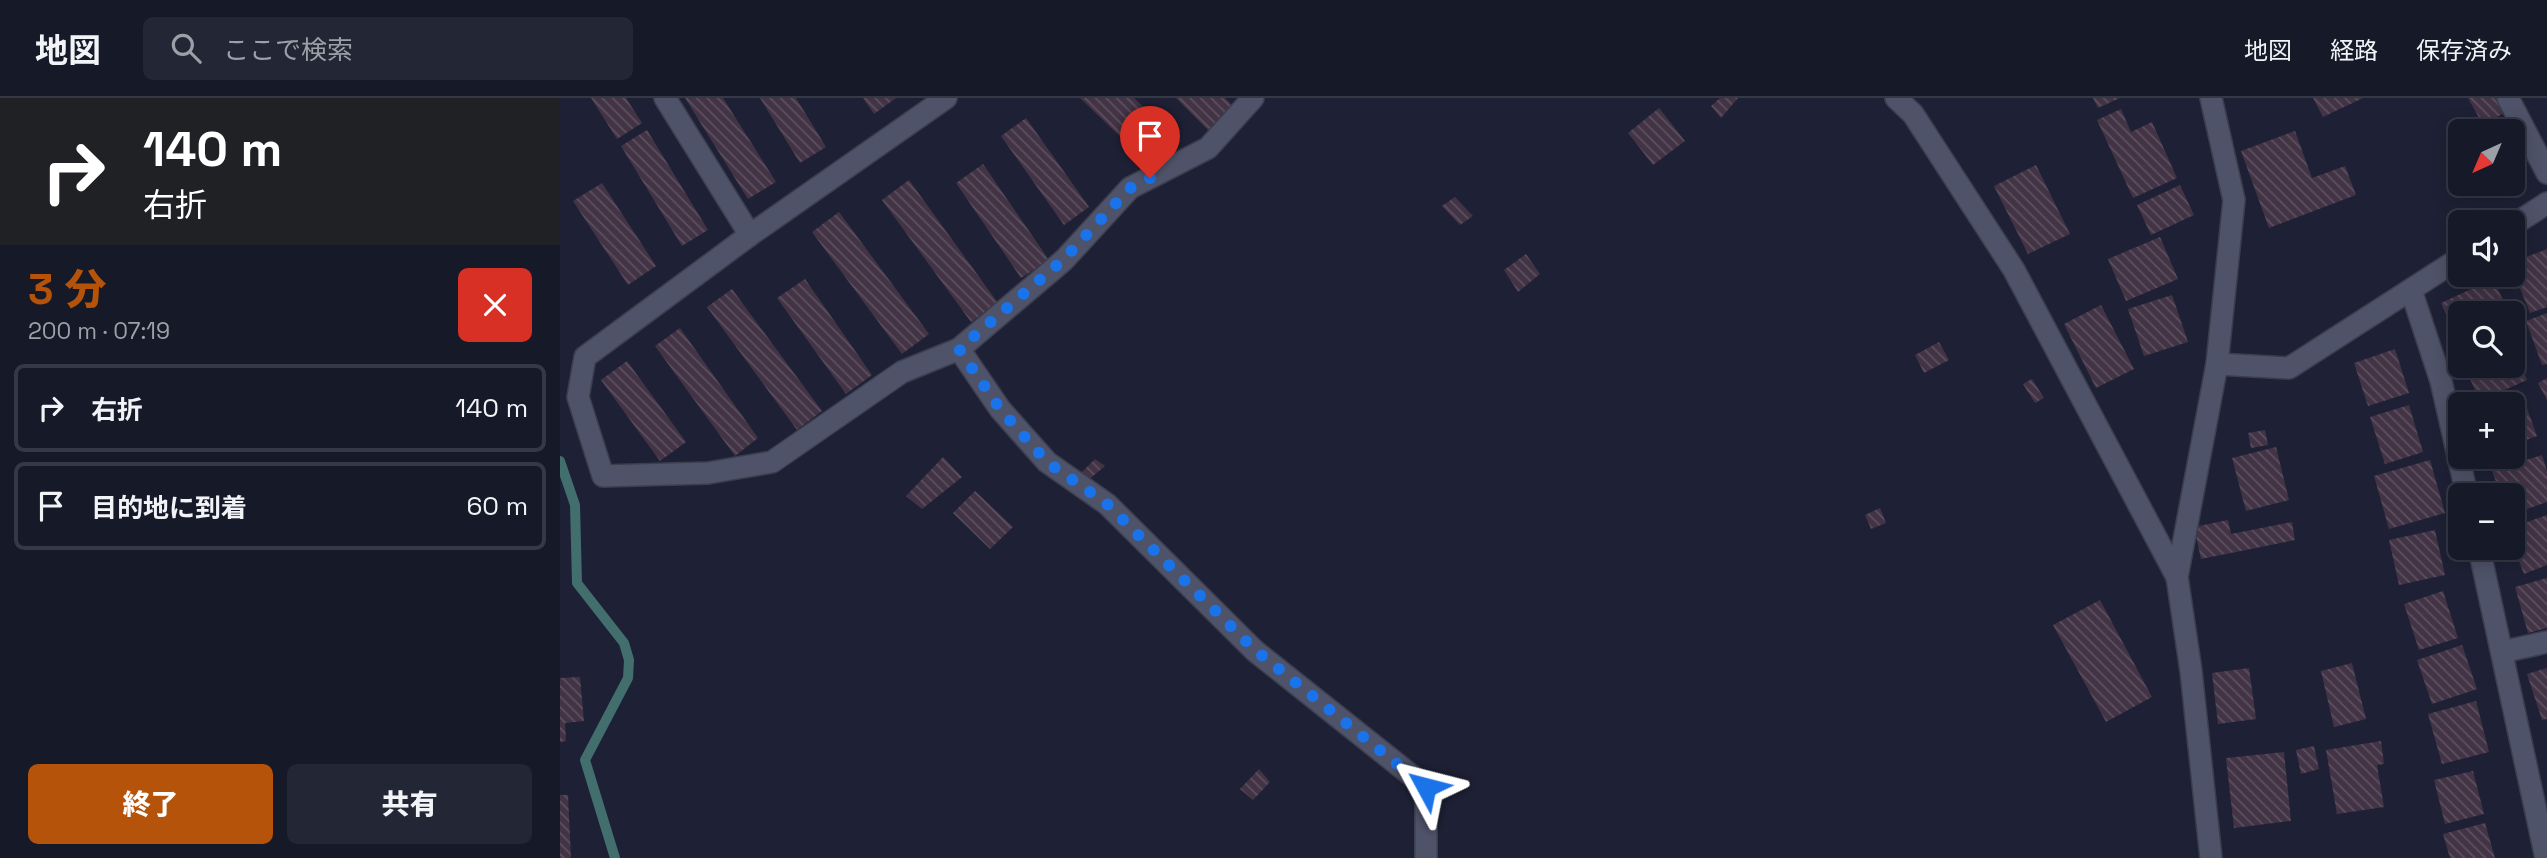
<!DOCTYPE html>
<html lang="ja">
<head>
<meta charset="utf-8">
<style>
	body { margin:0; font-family:"Space Grotesk","Noto Sans JP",sans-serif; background:#232634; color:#f1f3f6; height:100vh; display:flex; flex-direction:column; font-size:26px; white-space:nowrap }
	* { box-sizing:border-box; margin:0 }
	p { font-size:23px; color:#9ea0a8 }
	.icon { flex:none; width:38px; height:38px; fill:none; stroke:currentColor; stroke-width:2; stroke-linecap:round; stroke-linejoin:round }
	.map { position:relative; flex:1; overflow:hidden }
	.details { display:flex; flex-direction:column; background:#161928; width:560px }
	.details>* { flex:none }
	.hud { background:#202124; color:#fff; overflow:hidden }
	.needle { width:46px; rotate:224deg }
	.fabs { position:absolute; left:1888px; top:21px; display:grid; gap:14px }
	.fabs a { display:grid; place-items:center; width:77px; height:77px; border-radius:10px; background:#161928; box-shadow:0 4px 18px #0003,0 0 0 2px #353845; font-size:35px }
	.pin { position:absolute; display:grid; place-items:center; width:60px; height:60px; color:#fff; margin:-72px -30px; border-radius:50% 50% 50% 0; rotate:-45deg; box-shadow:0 0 7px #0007 }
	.pin .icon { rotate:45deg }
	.me { position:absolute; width:77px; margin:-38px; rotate:308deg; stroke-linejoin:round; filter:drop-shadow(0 0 5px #0008) }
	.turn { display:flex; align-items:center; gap:24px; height:147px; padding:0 28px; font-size:32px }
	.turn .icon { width:91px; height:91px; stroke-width:2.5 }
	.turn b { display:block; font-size:49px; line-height:60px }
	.round { display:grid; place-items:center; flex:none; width:74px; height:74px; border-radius:10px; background:#232634 }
	.overview { display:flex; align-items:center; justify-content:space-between; height:119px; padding:0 28px }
	h1 { font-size:42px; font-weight:800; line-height:52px; color:#b45309 }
	.primary-button { display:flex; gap:14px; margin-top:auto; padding:14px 28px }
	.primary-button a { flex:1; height:80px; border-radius:10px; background:#b45309; color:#fff; font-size:28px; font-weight:800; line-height:80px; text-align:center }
	.primary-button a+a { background:#232634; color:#f1f3f6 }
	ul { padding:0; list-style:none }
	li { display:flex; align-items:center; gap:21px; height:88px; margin:0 14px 10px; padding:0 14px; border:4px solid #353845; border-radius:10px }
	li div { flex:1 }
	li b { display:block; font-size:26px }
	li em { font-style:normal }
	header { display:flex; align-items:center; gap:42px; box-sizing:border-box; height:98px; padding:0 35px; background:#161928; border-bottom:2px solid #353845 }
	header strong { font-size:33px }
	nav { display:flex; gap:38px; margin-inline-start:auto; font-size:24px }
	.search { width:490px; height:63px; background:#232634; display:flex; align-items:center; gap:18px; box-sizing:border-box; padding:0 24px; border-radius:10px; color:#9ea0a8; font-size:26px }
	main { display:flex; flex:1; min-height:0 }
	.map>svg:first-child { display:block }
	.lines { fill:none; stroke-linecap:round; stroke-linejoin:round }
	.stream { stroke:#426e6e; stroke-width:10 }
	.building { fill:url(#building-back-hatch) }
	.minor-casing { stroke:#3b3e4e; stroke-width:24 }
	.minor { stroke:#4f5369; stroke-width:21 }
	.route { stroke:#1a73e8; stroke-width:12; stroke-dasharray:0 21.6 }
</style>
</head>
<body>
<header>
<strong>地図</strong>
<div class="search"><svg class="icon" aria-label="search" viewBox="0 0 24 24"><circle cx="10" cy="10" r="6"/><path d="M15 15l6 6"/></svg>ここで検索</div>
<nav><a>地図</a><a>経路</a><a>保存済み</a></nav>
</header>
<main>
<section class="details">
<div class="hud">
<div class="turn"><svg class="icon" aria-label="right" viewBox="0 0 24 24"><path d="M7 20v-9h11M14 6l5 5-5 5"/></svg><div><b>140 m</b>右折</div></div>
</div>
<div class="overview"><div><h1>3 分</h1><p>200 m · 07:19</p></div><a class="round" style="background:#d93025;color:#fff"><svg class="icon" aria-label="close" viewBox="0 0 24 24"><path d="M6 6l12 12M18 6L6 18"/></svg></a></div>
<ul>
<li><svg class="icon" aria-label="right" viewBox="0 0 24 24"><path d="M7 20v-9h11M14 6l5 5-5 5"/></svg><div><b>右折</b></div><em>140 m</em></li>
<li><svg class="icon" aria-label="arrive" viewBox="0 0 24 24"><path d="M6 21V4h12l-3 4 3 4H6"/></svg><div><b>目的地に到着</b></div><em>60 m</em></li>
</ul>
<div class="primary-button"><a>終了</a><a>共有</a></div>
</section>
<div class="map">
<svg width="1987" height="760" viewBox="0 0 1987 760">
	<defs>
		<pattern id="building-back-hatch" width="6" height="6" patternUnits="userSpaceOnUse" patternTransform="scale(1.75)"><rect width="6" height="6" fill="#423345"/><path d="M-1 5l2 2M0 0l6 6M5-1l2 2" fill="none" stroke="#5d5060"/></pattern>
	</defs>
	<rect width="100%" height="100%" fill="#1e2135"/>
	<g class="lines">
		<path class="stream" d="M0 363 15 407 17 485 64 545 69 562 68 580 25 662 55 760"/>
	</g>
	<g class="building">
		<path d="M31 0H66L82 25 57 41Z"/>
		<path d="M125 0H163L216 84 188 101Z"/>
		<path d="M200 0H236L266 49 240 65Z"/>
		<path d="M303 0H336L314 16Z"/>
		<path d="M520 0H574L616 40 590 67Z"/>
		<path d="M616 0H665L673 8 649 33Z"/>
		<path d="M1160 0H1178L1161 20 1151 8Z"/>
		<path d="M1533 0H1560L1538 10Z"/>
		<path d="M1753 0H1803L1763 19Z"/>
		<path d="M1908 0H1936L1944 15 1923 27Z"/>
		<path d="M1099 10 1125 43 1093 67 1068 35Z"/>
		<path d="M1561 11 1571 34 1592 24 1617 80 1573 100 1537 22Z"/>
		<path d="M466 20 529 109 504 127 441 38Z"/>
		<path d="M87 32 148 132 122 148 61 48Z"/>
		<path d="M1735 33 1752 80 1785 68 1796 97 1709 130 1681 53Z"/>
		<path d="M423 66 489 162 461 180 396 85Z"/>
		<path d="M1476 67 1510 136 1468 156 1434 88Z"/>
		<path d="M349 82 438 205 411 224 322 102Z"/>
		<path d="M42 85 96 168 68 187 13 103Z"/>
		<path d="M1620 87 1634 117 1591 137 1577 107Z"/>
		<path d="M895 99 913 118 900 127 882 108Z"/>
		<path d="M279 114 369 236 342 256 252 134Z"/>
		<path d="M1600 139 1618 181 1566 203 1548 161Z"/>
		<path d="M1987 151V209L1970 215 1953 173V164Z"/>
		<path d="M966 156 980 176 958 194 944 172Z"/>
		<path d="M245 181 312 277 286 296 217 200Z"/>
		<path d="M1933 181 1949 215H1900V247L1881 205Z"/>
		<path d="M172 191 262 313 237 332 147 209Z"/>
		<path d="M1612 197 1628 244 1584 258 1568 211Z"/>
		<path d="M1541 207 1574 271 1536 290 1504 226Z"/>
		<path d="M1987 215V266L1982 267 1966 223Z"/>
		<path d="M120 230 198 340 175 358 95 248Z"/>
		<path d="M1379 244 1389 262 1364 275 1355 257Z"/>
		<path d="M1953 250 1967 282 1920 303 1904 268H1953Z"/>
		<path d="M1835 251 1849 295 1808 308 1794 265Z"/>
		<path d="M67 263 126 344 100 363 41 282Z"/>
		<path d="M1987 280V302L1978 285Z"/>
		<path d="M1472 281 1484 300 1475 305 1463 286Z"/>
		<path d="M1964 302 1977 338 1953 347V306Z"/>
		<path d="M1849 307 1863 354 1825 366 1810 319Z"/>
		<path d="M1705 332 1708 347 1691 350 1688 335Z"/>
		<path d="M1716 349 1729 402 1686 413 1672 360Z"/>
		<path d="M1982 357 1987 373V404L1953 416V397H1941L1932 373Z"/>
		<path d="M383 359 402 379 362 411 346 398Z"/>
		<path d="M535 361 545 368 527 383 520 376Z"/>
		<path d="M1870 362 1885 415 1829 431 1814 378Z"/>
		<path d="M415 393 453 429 430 451 393 415Z"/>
		<path d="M1320 410 1326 425 1311 431 1305 417Z"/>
		<path d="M1987 417V467L1964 476 1953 448V429Z"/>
		<path d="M1668 422 1671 436 1732 424 1735 442 1641 461 1634 429Z"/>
		<path d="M1875 432 1885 477 1839 487 1829 442Z"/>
		<path d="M1987 480V530L1968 535 1955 489Z"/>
		<path d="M1883 493 1898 540 1859 552 1844 506Z"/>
		<path d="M1540 502 1592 599 1546 624 1493 527Z"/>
		<path d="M1902 547 1917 591 1872 606 1857 562Z"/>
		<path d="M1792 565 1806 621 1774 629 1761 573Z"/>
		<path d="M1689 570 1696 621 1658 626 1652 575Z"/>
		<path d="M1987 570V621L1982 622 1967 576Z"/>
		<path d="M20 579 24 623 5 625 6 643 0 644V580Z"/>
		<path d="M1916 603 1929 654 1882 666 1868 616Z"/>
		<path d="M1821 643 1824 666 1817 667 1824 709 1777 716 1766 652Z"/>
		<path d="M1754 648 1759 671 1741 676 1736 652Z"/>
		<path d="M1724 654 1731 723 1674 730 1666 660Z"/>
		<path d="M699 671 710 684 693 702 680 691Z"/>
		<path d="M1913 673 1924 716 1885 726 1874 682Z"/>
		<path d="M0 697H8L11 760H0Z"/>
		<path d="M1925 725 1935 760H1890L1883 736Z"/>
	</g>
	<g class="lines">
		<defs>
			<g id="minor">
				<path d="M105 0 190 137"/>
				<path d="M386 0 190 137 25 259 18 299 43 378 148 375 212 364 342 274 399 251 504 162 570 90 648 50 693 0"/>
				<path d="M1336 0 1353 16 1454 172 1617 479"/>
				<path d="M1948 0 1987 75"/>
				<path d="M1953 127 1987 105"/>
				<path d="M1851 192 1881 283 1907 397"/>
				<path d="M399 251 440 311 487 364 547 406 695 553 866 689V760"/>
				<path d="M1657 266 1729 270 1900 160"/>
				<path d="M1919 450 1986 760"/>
				<path d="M1942 554 1987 544"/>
				<path d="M1651 760 1631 573 1617 479 1657 266 1674 102 1651 0"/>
			</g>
		</defs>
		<use href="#minor" class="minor-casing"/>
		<use href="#minor" class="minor"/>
	</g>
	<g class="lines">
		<path class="route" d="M590 80 570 90 503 162 399 251 440 311 487 364 547 406 695 552 866 689"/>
	</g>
</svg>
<div class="fabs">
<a><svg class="needle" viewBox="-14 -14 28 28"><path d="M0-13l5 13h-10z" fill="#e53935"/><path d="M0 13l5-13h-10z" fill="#9ea0a8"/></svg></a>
<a><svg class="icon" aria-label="sound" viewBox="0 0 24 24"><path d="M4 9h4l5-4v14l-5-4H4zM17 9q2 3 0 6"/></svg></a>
<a><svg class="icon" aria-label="search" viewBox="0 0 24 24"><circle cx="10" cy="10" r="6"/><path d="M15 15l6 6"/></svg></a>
<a>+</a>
<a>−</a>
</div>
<div class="pin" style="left:590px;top:80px;background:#d93025"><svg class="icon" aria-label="arrive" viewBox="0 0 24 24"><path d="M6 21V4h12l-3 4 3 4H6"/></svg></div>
<svg class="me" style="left:866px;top:689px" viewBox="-20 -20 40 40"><path d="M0-17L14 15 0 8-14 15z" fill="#1a73e8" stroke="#fff" stroke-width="4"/></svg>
</div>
</main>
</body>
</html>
